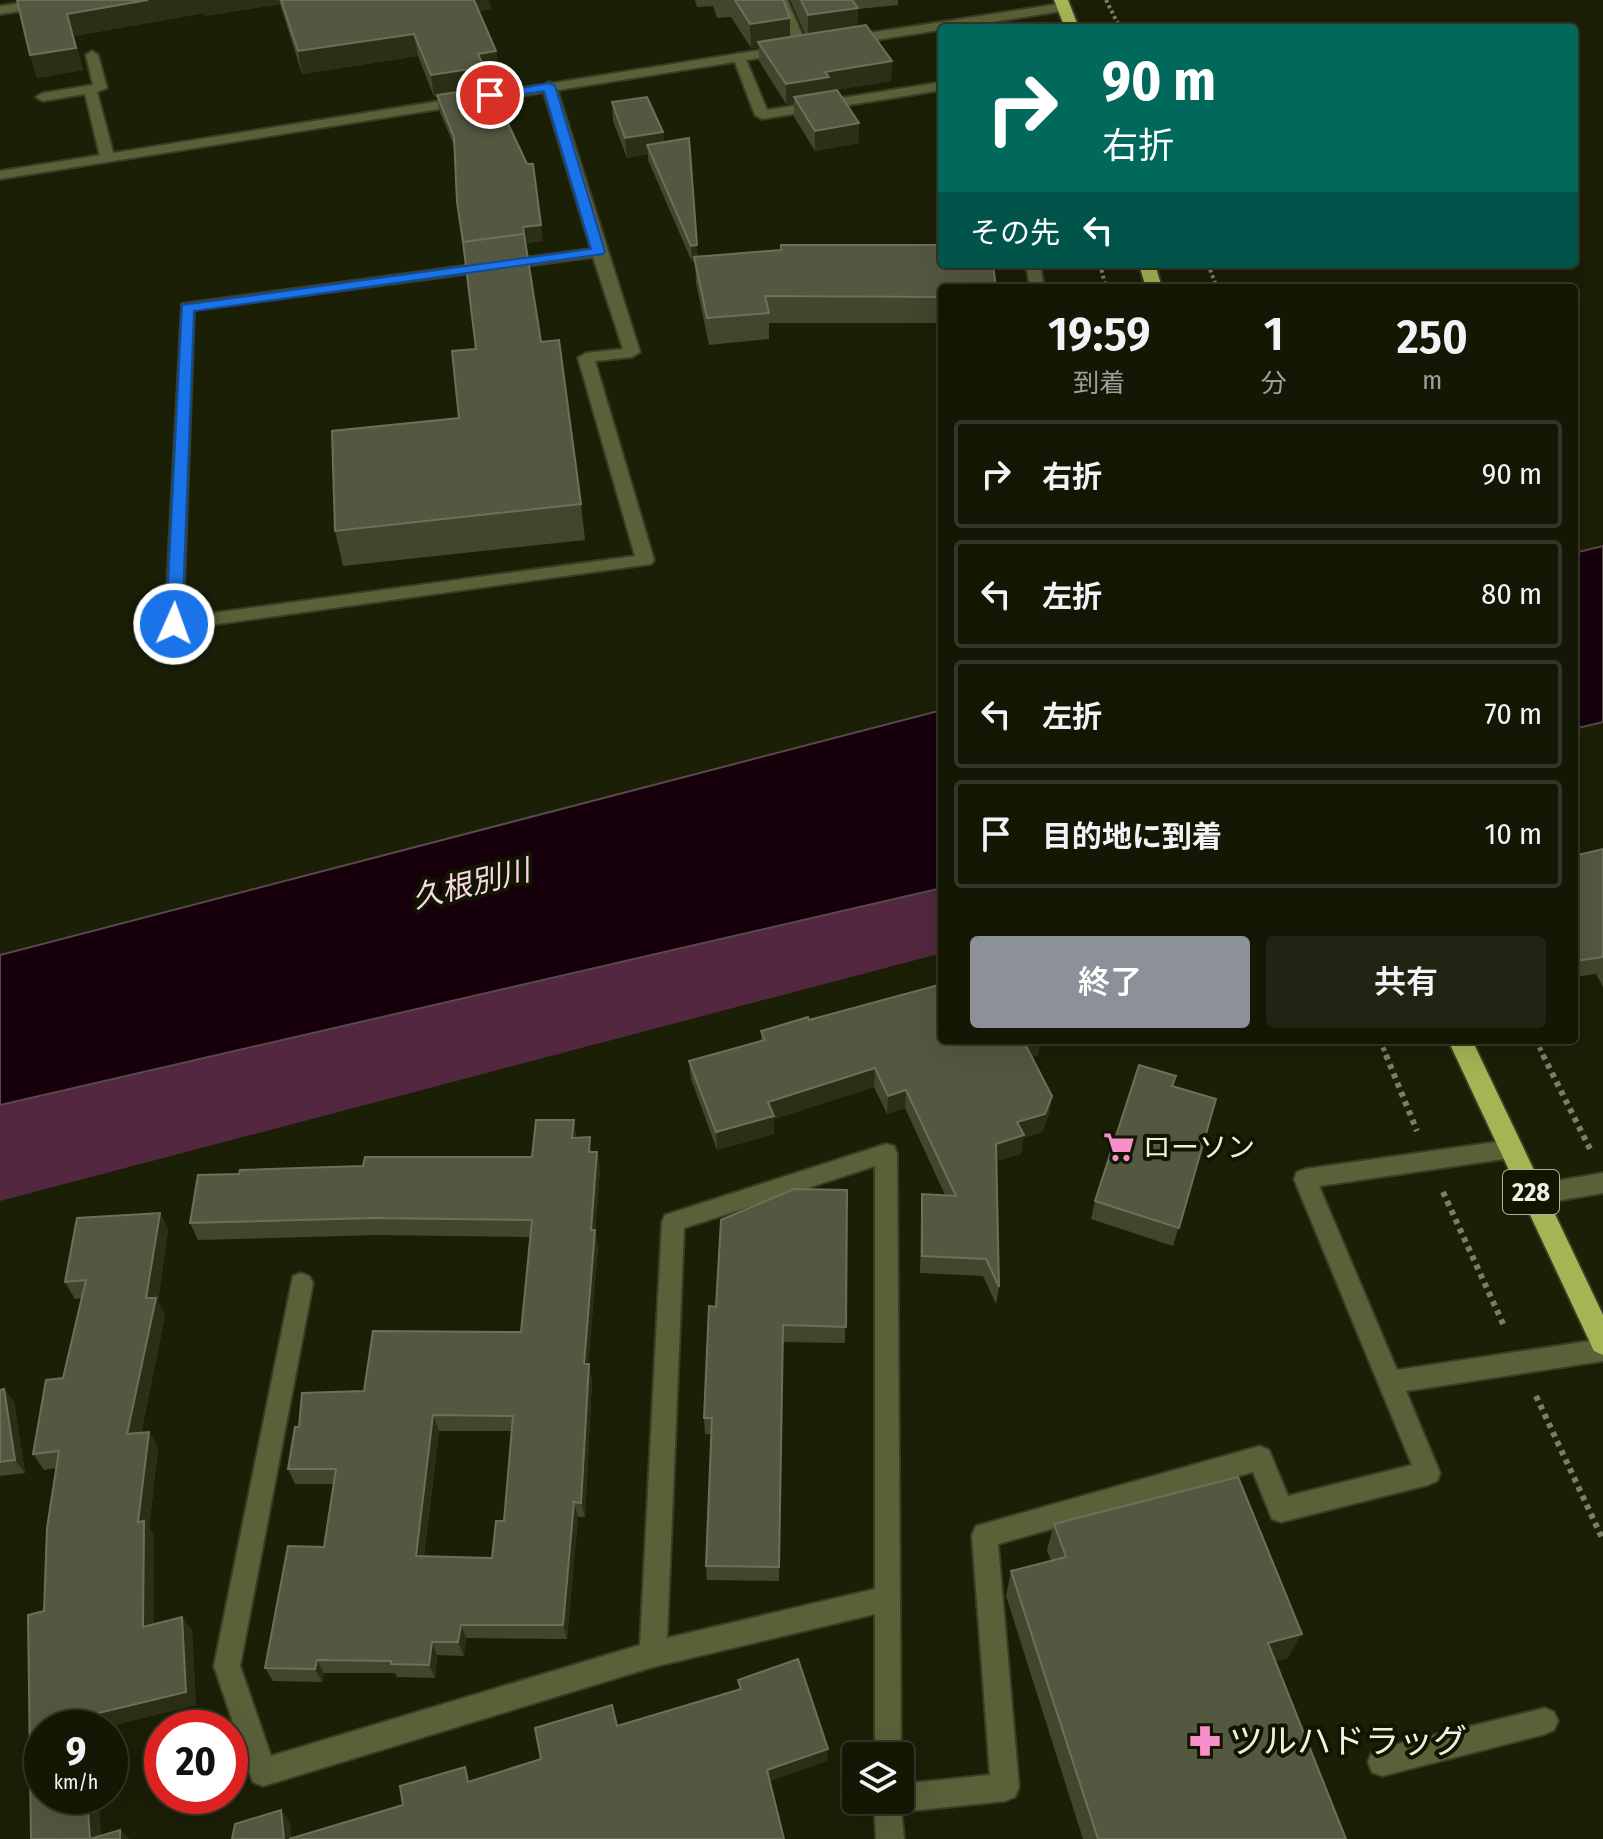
<!DOCTYPE html>
<html lang="ja">
<head>
<meta charset="utf-8">
<style>
	body { margin:0; font-family:"Fira Sans Condensed","Noto Sans JP",sans-serif; background:#212413; color:#f1f3f6; height:100vh; display:flex; flex-direction:column; font-size:30px; white-space:nowrap }
	* { box-sizing:border-box; margin:0 }
	p { font-size:26px; color:#9d9f9a }
	.icon { flex:none; width:44px; height:44px; fill:none; stroke:currentColor; stroke-width:2; stroke-linecap:round; stroke-linejoin:round }
	.map { position:relative; flex:1; overflow:hidden }
	.side { position:absolute; left:938px; top:284px; width:640px; height:760px; display:flex; flex-direction:column; background:#141704; border-radius:8px; box-shadow:0 8px 32px #0002,0 0 0 2px #333626 }
	.side>* { flex:none }
	.top-card { position:absolute; left:938px; top:24px; width:640px; height:244px; border-radius:8px; box-shadow:0 8px 32px #0002,0 0 0 2px #333626; background:#00695c; color:#fff; overflow:hidden }
	.controls { position:absolute; left:842px; top:1742px; display:grid; gap:16px }
	.controls a { display:grid; place-items:center; width:72px; height:72px; border-radius:8px; background:#141704; box-shadow:0 8px 32px #0002,0 0 0 2px #333626; font-size:40px }
	.speed { position:absolute; left:24px; top:1710px; display:flex; gap:16px; font-size:40px; font-weight:700; text-align:center }
	.speed>* { display:grid; place-content:center; width:104px; height:104px; border-radius:50%; background:#141704; box-shadow:0 8px 32px #0002,0 0 0 2px #333626; line-height:1 }
	.speed small { font-size:20px; font-weight:400 }
	.speed .limit { border:12px solid #d22; background:#fff; color:#111 }
	.pin { position:absolute; display:grid; place-items:center; width:68px; height:68px; color:#fff; margin:-34px; border:4px solid #fff; border-radius:50%; box-shadow:0 2px 8px #0007 }
	.me { position:absolute; width:88px; margin:-44px; rotate:2deg; stroke-linejoin:round; filter:drop-shadow(0 0 6px #0008) }
	.turn { display:flex; align-items:center; gap:28px; height:168px; padding:0 32px; font-size:36px }
	.turn .icon { width:104px; height:104px; stroke-width:2.5 }
	.turn b { display:block; font-size:56px; line-height:68px }
	.then { display:flex; align-items:center; height:76px; padding:0 32px; background:#0003; gap:16px; font-size:30px }
	.eta { display:flex; justify-content:space-evenly; align-items:center; height:136px; text-align:center }
	.eta b { font-size:48px; font-weight:600; line-height:56px }
	.button { display:flex; gap:16px; margin-top:auto; padding:16px 32px }
	.button a { flex:1; height:92px; border-radius:8px; background:#8c9099; color:#fff; font-size:32px; font-weight:600; line-height:92px; text-align:center }
	.button a+a { background:#212413; color:#f1f3f6 }
	ul { padding:0; list-style:none }
	li { display:flex; align-items:center; gap:24px; height:108px; margin:0 16px 12px; padding:0 16px; border:4px solid #333626; border-radius:8px }
	li div { flex:1 }
	li b { display:block; font-size:30px }
	li em { font-style:normal }
	.map>svg:first-child { display:block }
	.green { fill:#532740 }
	.water { fill:#17000c; stroke:#58494c; stroke-width:2 }
	.lines { fill:none; stroke-linecap:round; stroke-linejoin:round }
	.service-casing { stroke:#393d25; stroke-width:4 }
	.minor-casing { stroke:#393d25; stroke-width:4 }
	.tertiary-casing { stroke:#393d25; stroke-width:4 }
	.trunk-casing { stroke:#393d25; stroke-width:4 }
	.path-far2 { stroke:#7b7f6a; stroke-width:4; stroke-dasharray:3 3; stroke-linecap:butt }
	.path-far1 { stroke:#7b7f6a; stroke-width:5; stroke-dasharray:4 4; stroke-linecap:butt }
	.path { stroke:#7b7f6a; stroke-width:6; stroke-dasharray:5 5; stroke-linecap:butt }
	.service { fill:#5a6139; fill-rule:evenodd }
	.minor { fill:#5a6139; fill-rule:evenodd }
	.tertiary { fill:#5a6139; fill-rule:evenodd }
	.trunk { fill:#a4b554; fill-rule:evenodd }
	.wall { fill:#41462d; fill-rule:evenodd }
	.shaded-wall { fill:#2a2f15 }
	.building { fill:#545840; stroke:#6c705a; stroke-width:2; fill-rule:evenodd }
	.route { fill:#1a73e8; stroke:#114b97; stroke-width:2 }
	.labels { text-anchor:middle; dominant-baseline:central; stroke-width:8; stroke-linejoin:round; paint-order:stroke }
	.shield { fill:#121601; stroke:#acb09e; stroke-width:2 }
	.shield-label { font-size:26px; font-weight:bold; fill:#eef2e2 }
	.poi-label { font-size:28px; fill:#eef2e2; stroke:#121601; text-anchor:start }
	.water-label { font-size:30px; font-style:italic; fill:#f9d8e8; stroke:#121601 }
	.near-poi-label { font-size:34px; fill:#eef2e2; stroke:#121601; text-anchor:start }
</style>
</head>
<body>
<div class="map">
<svg width="1603" height="1839" viewBox="0 0 1603 1839">
	<rect width="100%" height="100%" fill="#1b1f06"/>
	<path class="green" d="M942 888V953L0 1201V1105Z"/>
	<g class="water">
		<path d="M1603 546V722L1574 729V553Z"/>
		<path d="M942 710V888L0 1105V955Z"/>
	</g>
	<g class="lines">
		<defs>
			<g id="service">
				<path d="M775 0H787L808 48 807 51 796 48Z"/>
				<path d="M92 51 98 55 107 88 97 92 114 156 107 160 100 156 85 94 43 101 36 97 43 93 93 85 86 55Z"/>
				<path d="M739 53 745 57 767 110 942 82V90L762 119 755 115 733 57Z"/>
				<path d="M549 82 556 86 640 352 632 357 595 361 654 560 651 564 174 630 168 628 165 624 182 304 591 249 542 86ZM593 257 623 349 586 353 578 358 635 556 183 617 194 310Z"/>
				<path d="M1026 264H1040L1044 288H1030Z"/>
				<path d="M1510 1140 1518 1142 1521 1149 1518 1156 1510 1158 1319 1186 1397 1370 1603 1339V1361L1406 1391 1440 1473 1437 1481 1428 1485 1281 1522 1272 1519 1253 1472 998 1544 1019 1787 1015 1797 1005 1801 900 1812 890 1808 887 1800H900V1784L990 1775 972 1535 976 1526 1260 1446 1269 1450 1288 1496 1412 1465 1294 1179 1297 1172 1305 1169Z"/>
				<path d="M1603 1173V1193L1532 1205 1524 1202 1521 1195 1524 1188 1532 1185Z"/>
				<path d="M1545 1708 1554 1712 1558 1721 1554 1730 1545 1734 1382 1776 1372 1772 1368 1762 1372 1752 1382 1748Z"/>
			</g>
			<g id="minor">
				<path d="M43 0H75L69 4 0 14V6Z"/>
				<path d="M886 1144 894 1146 897 1153 901 1756 900 1760V1756H875V1614L653 1667 263 1786 253 1782 214 1666 293 1276 301 1273 309 1276 313 1283 240 1666 271 1756 640 1645 662 1222 665 1215ZM875 1166V1589L667 1638 684 1228Z"/>
				<path d="M900 1796 904 1839H876L874 1800H900Z"/>
			</g>
			<g id="tertiary">
				<path d="M1065 3 1069 4V10L849 44 843 40 849 36Z"/>
				<path d="M786 46 791 47V53L0 179V171Z"/>
			</g>
			<g id="trunk">
				<path d="M1054 0H1068L1079 28H1065Z"/>
				<path d="M1139 264H1155L1162 288H1146Z"/>
				<path d="M1448 1040H1472L1603 1315V1355L1594 1351Z"/>
			</g>
		</defs>
		<use href="#service" class="service-casing"/>
		<use href="#minor" class="minor-casing"/>
		<use href="#tertiary" class="tertiary-casing"/>
		<use href="#trunk" class="trunk-casing"/>
		<g class="path-far2">
			<path d="M1106 0 1120 28"/>
			<path d="M1100 264 1106 288"/>
			<path d="M1208 264 1217 288"/>
		</g>
		<g class="path-far1">
			<path d="M1380 1040 1387 1057"/>
			<path d="M1536 1040 1544 1057"/>
		</g>
		<g class="path">
			<path d="M1386 1055 1417 1131"/>
			<path d="M1543 1055 1590 1149"/>
			<path d="M1443 1192 1505 1328"/>
			<path d="M1536 1396 1603 1540"/>
		</g>
		<use href="#service" class="service"/>
		<use href="#minor" class="minor"/>
		<use href="#tertiary" class="tertiary"/>
		<use href="#trunk" class="trunk"/>
	</g>
	<g class="wall">
		<path d="M17 0H489L491 9 479 11 496 51 499 73 485 75 486 87 543 241 526 243 541 342 581 504 585 540 343 566 335 531 459 418 476 349 455 148 439 110 437 97H434L418 56 302 74 280 4 205 16 204 13 74 36 83 70 37 78 30 55Z"/>
		<path d="M695 0H783L790 18V37L805 34 790 0H898V5L858 9 857 27 892 61 891 81 829 91 859 123V143L815 151 794 117V103L786 104 759 61V47L751 48 731 17 717 18 713 6 697 7Z"/>
		<path d="M612 102 663 132 664 142 698 257 942 288V323H769V339L709 345 696 283 695 261 692 262 648 160V154L627 158 613 121Z"/>
		<path d="M1574 847 1578 855 1603 849V987L1596 974 1574 977Z"/>
		<path d="M809 1020 1038 1055 1032 1057 1052 1096 1049 1114 1042 1132 1023 1138 1021 1154 996 1161 999 1287 996 1304 983 1276 920 1273 921 1212 922 1194 945 1195 905 1108 887 1114 874 1087 774 1119V1134L717 1150 691 1079 689 1061 761 1040V1031Z"/>
		<path d="M1176 1076 1173 1086 1216 1099 1173 1246 1091 1219 1095 1201Z"/>
		<path d="M574 1120 576 1137 592 1152H597L600 1169 595 1230 598 1247 588 1364 592 1380 585 1517H578L567 1639 466 1638 464 1656 437 1655 435 1678 397 1677 395 1673H324L322 1682 273 1681 265 1668 324 1547 334 1484H295L288 1469 364 1391 521 1332 530 1237 378 1235 198 1240 190 1223 239 1174 363 1166 532 1157ZM439 1431H512L504 1521 492 1558 424 1556Z"/>
		<path d="M847 1190 845 1343 783 1342 779 1581 707 1580 706 1566 711 1434H705L704 1418 716 1307Z"/>
		<path d="M160 1213 168 1230 158 1302 165 1315 141 1433 149 1432 158 1448 149 1528 154 1535V1624L182 1617 192 1631 196 1705 102 1728H42V1796H98L101 1836 120 1830 129 1839H31L44 1611 56 1468 44 1470 33 1454 63 1378 82 1298 75 1299 65 1282Z"/>
		<path d="M4 1389 14 1402 25 1473 0 1476V1390Z"/>
		<path d="M1054 1524 1288 1658 1276 1661 1346 1839H1083L1006 1596 1011 1571 1051 1561 1047 1550Z"/>
	</g>
	<g class="shaded-wall">
		<path d="M148 0H201L204 13 74 36 83 70 37 78 30 55 67 14Z"/>
		<path d="M201 0H279L280 4 205 16Z"/>
		<path d="M471 0H489L491 9 472 12Z"/>
		<path d="M858 8 857 32 808 40V15Z"/>
		<path d="M790 18V42H758L759 47 751 48 750 24Z"/>
		<path d="M414 34 418 56 302 74 298 51Z"/>
		<path d="M496 51 499 73 485 75 487 89 434 97 431 75 478 54Z"/>
		<path d="M892 61 891 81 794 97V103L786 104V84L825 72Z"/>
		<path d="M859 123V143L815 151V131Z"/>
		<path d="M663 132 665 152 647 145 648 154 627 158 625 138Z"/>
		<path d="M541 225 543 241 525 243 523 227Z"/>
		<path d="M697 245 698 260 694 257 695 261 692 262 691 246Z"/>
		<path d="M1029 1040H1041L1038 1055 1021 1060 1024 1042Z"/>
		<path d="M875 1068 874 1087 774 1119V1134L717 1150 716 1132 768 1102Z"/>
		<path d="M906 1090 905 1108 887 1114 888 1096Z"/>
		<path d="M1052 1096 1049 1114 1042 1132 1023 1138 1021 1154 993 1162 996 1144 1017 1122Z"/>
		<path d="M574 1120 576 1138H572Z"/>
		<path d="M597 1152 600 1169 595 1234V1230L598 1247 587 1380 584 1364 591 1230Z"/>
		<path d="M160 1213 168 1230 158 1302 165 1315 137 1450 127 1434Z"/>
		<path d="M589 1364 592 1380 585 1517 581 1503Z"/>
		<path d="M4 1389 14 1402 25 1473 15 1460Z"/>
		<path d="M433 1415 439 1431 422 1570 416 1556Z"/>
		<path d="M149 1432 158 1448 149 1528 154 1535V1640L143 1627 138 1522Z"/>
		<path d="M574 1502 578 1517 567 1639 563 1625Z"/>
		<path d="M182 1617 192 1631 196 1705 102 1728H83L82 1717Z"/>
		<path d="M461 1625 466 1638 464 1656 458 1642Z"/>
		<path d="M1302 1634 1288 1658 1255 1666 1268 1643Z"/>
		<path d="M432 1642 437 1655 435 1678 429 1665Z"/>
		<path d="M317 1660 324 1673 322 1682 315 1669Z"/>
		<path d="M828 1749 827 1761 768 1782 767 1770Z"/>
		<path d="M87 1796H98L101 1839H90Z"/>
		<path d="M281 1810 290 1822 292 1839H284Z"/>
		<path d="M120 1830 129 1839H120Z"/>
	</g>
	<g class="building">
		<path d="M17 0H148L67 14 76 48 30 55Z"/>
		<path d="M281 0H474L496 51 478 54 484 67 431 75 414 34 298 51Z"/>
		<path d="M735 0H783L790 18 750 24Z"/>
		<path d="M801 0H852L858 8 808 15Z"/>
		<path d="M866 25 892 61 825 72 829 77 786 84 758 42Z"/>
		<path d="M491 87 527 164H533L541 225 523 227 524 234 463 242 457 202 454 137 437 95Z"/>
		<path d="M837 90 859 123 815 131 794 97Z"/>
		<path d="M647 97 663 132 625 138 612 102Z"/>
		<path d="M689 138 697 245 691 246 647 145Z"/>
		<path d="M524 234 541 342 559 340 581 504 335 531 332 431 459 418 452 351 476 349 463 242Z"/>
		<path d="M781 245H942V264H993L996 288H942V297L765 296 769 313 707 318 694 257 781 250Z"/>
		<path d="M1574 847 1578 855 1603 849V957L1574 961Z"/>
		<path d="M942 984V1040H1029L1024 1042 1052 1096 1045 1114 1017 1122 1024 1135 996 1144 999 1287 986 1259 922 1256V1194L956 1196 906 1090 888 1096 875 1068 768 1102 774 1116 716 1132 689 1061 765 1040 761 1031 808 1017 809 1020Z"/>
		<path d="M1139 1065 1176 1076 1172 1086 1216 1099 1179 1228 1095 1201Z"/>
		<path d="M536 1120H574L572 1138 590 1137 589 1152H597L591 1230H595L584 1364H589L581 1503 574 1502 563 1625H461L458 1642H432L429 1665 391 1664V1661L317 1660 315 1669 265 1668 288 1546 324 1547 336 1469H288L295 1427H299L302 1393 364 1391 373 1331 521 1332 532 1220 373 1218 190 1223 198 1175 239 1174 240 1170 363 1166 365 1157H532ZM433 1415 513 1416 504 1521H496L492 1558 416 1556Z"/>
		<path d="M794 1189 847 1190 846 1327 783 1325 779 1567 706 1566 712 1418H704L709 1306 716 1307 721 1220Z"/>
		<path d="M160 1213 146 1298H156L127 1434 149 1432 138 1522 144 1521 143 1627 182 1617 186 1692 82 1717 83 1728H42V1796H87L90 1839 120 1830V1839H31L28 1615 44 1611 47 1528 59 1451 33 1454 46 1380 63 1378 86 1280 65 1282 77 1218Z"/>
		<path d="M4 1389 15 1460 0 1462V1390Z"/>
		<path d="M1238 1477 1302 1634 1268 1643 1346 1839H1098L1011 1571 1066 1557 1054 1524Z"/>
		<path d="M798 1659 828 1749 767 1770 784 1839H289L403 1805 400 1786 465 1767 468 1782 541 1759 535 1728 612 1705 617 1726 741 1689 738 1680Z"/>
		<path d="M281 1810 284 1839H232L235 1824Z"/>
	</g>
	<path class="route" d="M549 83 555 86 605 252 603 254 194 311 182 624 180 628H168L166 624 182 305 591 249 544 91 490 99 484 95Z"/>
	<defs>
		<symbol id="supermarket-bare" viewBox="-9 -9 18 18"><path d="M-6-5.5h2.5l.6 2H6L4.5 2H-2.5L-4.4-4H-6ZM-1.5 3.2a1.3 1.3 0 1 0 .1 0ZM3 3.2a1.3 1.3 0 1 0 .1 0Z" fill="#f98fca" stroke="#121601" stroke-width="2.5" paint-order="stroke"/></symbol>
		<symbol id="pharmacy-bare" viewBox="-9 -9 18 18"><path d="M-2-6h4v4h4v4h-4v4h-4v-4h-4v-4h4Z" fill="#f98fca" stroke="#121601" stroke-width="2.5" paint-order="stroke"/></symbol>
	</defs>
	<g fill-rule="evenodd">
		<use href="#supermarket-bare" x="1097" y="1125" width="44" height="44"/>
		<use href="#pharmacy-bare" x="1183" y="1719" width="44" height="44"/>
	</g>
	<g class="labels">
		<rect class="shield" x="1503" y="1170" width="56" height="44" rx="6"/>
		<g class="shield-label">
			<text x="1531" y="1192">228</text>
		</g>
		<g class="poi-label">
			<text x="1143" y="1147">ローソン</text>
		</g>
		<g class="water-label">
			<text transform="translate(471 884) rotate(-14)">久根別川</text>
		</g>
		<g class="near-poi-label">
			<text x="1229" y="1741">ツルハドラッグ</text>
		</g>
	</g>
</svg>
<div class="controls">
<a><svg class="icon" aria-label="layers" viewBox="0 0 24 24"><path d="M12 4l9 5-9 5-9-5zM3 14l9 5 9-5"/></svg></a>
</div>
<div class="speed"><div>9<small>km/h</small></div><div class="limit">20</div></div>
<div class="pin" style="left:490px;top:95px;background:#d93025"><svg class="icon" aria-label="arrive" viewBox="0 0 24 24"><path d="M6 21V4h12l-3 4 3 4H6"/></svg></div>
<svg class="me" style="left:174px;top:624px" viewBox="-20 -20 40 40"><circle r="17" fill="#1a73e8" stroke="#fff" stroke-width="3"/><path d="M0-11L8 9 0 5-8 9z" fill="#fff"/></svg>
<div class="top-card">
<div class="turn"><svg class="icon" aria-label="right" viewBox="0 0 24 24"><path d="M7 20v-9h11M14 6l5 5-5 5"/></svg><div><b>90 m</b>右折</div></div>
<div class="then">その先<svg class="icon" aria-label="left" viewBox="0 0 24 24"><path d="M17 20v-9H6M10 6l-5 5 5 5"/></svg></div>
</div>
<section class="side">
<div class="eta">
<div><b>19:59</b><p>到着</p></div>
<div><b>1</b><p>分</p></div>
<div><b>250</b><p>m</p></div>
</div>
<ul>
<li><svg class="icon" aria-label="right" viewBox="0 0 24 24"><path d="M7 20v-9h11M14 6l5 5-5 5"/></svg><div><b>右折</b></div><em>90 m</em></li>
<li><svg class="icon" aria-label="left" viewBox="0 0 24 24"><path d="M17 20v-9H6M10 6l-5 5 5 5"/></svg><div><b>左折</b></div><em>80 m</em></li>
<li><svg class="icon" aria-label="left" viewBox="0 0 24 24"><path d="M17 20v-9H6M10 6l-5 5 5 5"/></svg><div><b>左折</b></div><em>70 m</em></li>
<li><svg class="icon" aria-label="arrive" viewBox="0 0 24 24"><path d="M6 21V4h12l-3 4 3 4H6"/></svg><div><b>目的地に到着</b></div><em>10 m</em></li>
</ul>
<div class="button"><a>終了</a><a>共有</a></div>
</section>
</div>
</body>
</html>
